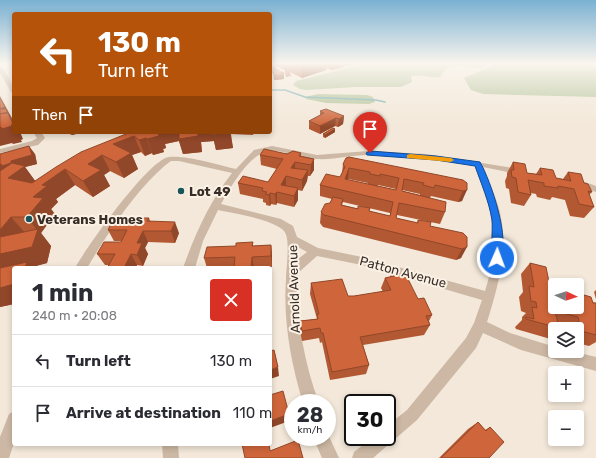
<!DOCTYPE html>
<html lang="en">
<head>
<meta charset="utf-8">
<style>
	body { margin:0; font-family:Rubik,sans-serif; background:#f7f7f7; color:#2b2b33; height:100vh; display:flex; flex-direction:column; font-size:15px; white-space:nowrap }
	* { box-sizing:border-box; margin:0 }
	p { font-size:13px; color:#7c7c81 }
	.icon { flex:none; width:22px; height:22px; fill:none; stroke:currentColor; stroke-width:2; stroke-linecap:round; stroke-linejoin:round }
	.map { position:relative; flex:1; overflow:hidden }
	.side { position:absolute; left:12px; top:266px; width:260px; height:180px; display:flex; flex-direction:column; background:#fff; border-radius:4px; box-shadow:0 2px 6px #0003 }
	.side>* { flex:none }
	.banner { position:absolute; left:12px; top:12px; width:260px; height:122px; border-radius:4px; box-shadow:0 2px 6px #0003; background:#b45309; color:#fff; overflow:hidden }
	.needle { width:26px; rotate:94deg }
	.tools { position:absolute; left:548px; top:278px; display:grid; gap:8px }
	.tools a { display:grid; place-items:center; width:36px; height:36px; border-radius:4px; background:#fff; box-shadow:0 2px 6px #0003; font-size:20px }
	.speed { position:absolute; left:284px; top:394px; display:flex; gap:8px; font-size:20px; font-weight:700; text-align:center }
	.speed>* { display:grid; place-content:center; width:52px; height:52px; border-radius:50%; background:#fff; box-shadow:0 2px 6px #0003; line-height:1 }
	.speed small { font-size:10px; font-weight:400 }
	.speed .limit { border:2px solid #111; border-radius:6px; background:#fff; color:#111 }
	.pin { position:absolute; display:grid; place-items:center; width:34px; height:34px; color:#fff; margin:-41px -17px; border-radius:50% 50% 50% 0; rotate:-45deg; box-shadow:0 0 4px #0007 }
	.pin .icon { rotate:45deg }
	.me { position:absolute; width:44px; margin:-22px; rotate:2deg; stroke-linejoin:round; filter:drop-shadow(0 0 3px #0008) }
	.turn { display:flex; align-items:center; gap:14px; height:84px; padding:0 20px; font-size:18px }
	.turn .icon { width:52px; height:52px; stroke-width:2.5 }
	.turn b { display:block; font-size:28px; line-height:34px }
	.then { display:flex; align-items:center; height:38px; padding:0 20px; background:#0003; gap:8px; font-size:15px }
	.round { display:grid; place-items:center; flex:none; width:42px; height:42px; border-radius:4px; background:#f7f7f7 }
	.headline { display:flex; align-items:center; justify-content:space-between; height:68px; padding:0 20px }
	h1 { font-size:24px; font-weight:700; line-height:30px }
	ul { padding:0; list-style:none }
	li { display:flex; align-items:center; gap:12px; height:52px; padding:0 20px; border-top:1px solid #e1e1e2 }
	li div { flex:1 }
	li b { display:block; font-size:15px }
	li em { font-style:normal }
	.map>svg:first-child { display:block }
	.green { fill:#b3c398 }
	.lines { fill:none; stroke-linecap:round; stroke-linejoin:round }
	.stream { stroke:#76adb2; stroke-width:1.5 }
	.minor { fill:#ccb8a4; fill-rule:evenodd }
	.wall { fill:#b25833; fill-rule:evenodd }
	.shaded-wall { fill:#914729 }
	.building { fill:#cf663b; stroke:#914729; fill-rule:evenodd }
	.route { fill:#1a73e8; stroke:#114b97 }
	.slow { fill:#f59e0b }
	.poi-dot { fill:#19545b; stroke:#fbf2e5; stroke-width:1.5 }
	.labels { text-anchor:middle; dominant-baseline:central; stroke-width:4; stroke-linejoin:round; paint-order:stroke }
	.poi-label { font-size:13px; font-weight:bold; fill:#372c26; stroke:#fbf2e5; text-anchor:start }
	.street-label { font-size:13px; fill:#372c26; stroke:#fbf2e5 }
</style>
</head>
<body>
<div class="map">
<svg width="596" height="458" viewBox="0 0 596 458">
	<rect width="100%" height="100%" fill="#f3e8d9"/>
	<g class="green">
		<path d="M368 63H490L481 68 460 66 446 68 440 77C430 78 421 74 411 76L412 82 401 87H356L306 90 300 89 293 85 296 81Z"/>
		<path d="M495 63H589L596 67V97L483 94 471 90 464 78 492 66Z"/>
		<path d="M318 94 367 95 373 97 375 102 369 104 326 103 306 99 305 97Z"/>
	</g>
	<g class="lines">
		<path class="stream" d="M270 90H285L305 97 376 100 385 102"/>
		<g class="minor">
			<path d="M0 66 3 68 14 87V94L11 92 0 73Z"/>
			<path d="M33 132H41L45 138 38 145 0 153V149L32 141 37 138Z"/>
			<path d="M272 146 317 155 368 151 426 154 525 170 526 172 522 175 483 167C488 180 494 192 498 205 510 244 499 284 487 322L510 333 555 347V351H571L596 357V371L521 350 483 333 476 348 417 420 373 458H352L354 452 373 437H387V426L407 410 466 338 474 323 482 300 362 265 317 256 297 274C296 318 304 362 319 403H303C291 363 283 321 286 279 286 268 291 239 284 231 275 220 233 213 218 210L203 241 195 268H183C195 234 210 201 232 173L179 161H171C162 167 155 175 148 182 124 208 105 238 87 268H75C86 248 149 159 169 157 187 155 218 165 236 169L254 150ZM266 151C283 149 299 158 317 159 334 160 351 155 368 155 404 156 440 160 475 166 479 179 484 191 488 204 496 231 494 264 485 291L362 257 318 248 297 237 293 226 281 219 221 204C231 187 246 159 266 151ZM298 247 307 252 298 259Z"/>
			<path d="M577 179 596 186V192L574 184 573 182 574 180Z"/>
			<path d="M14 411V443L9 458H0V437L9 414Z"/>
			<path d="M327 432 339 458H322L313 437H327Z"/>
			<path d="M162 444H178L179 458H163Z"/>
		</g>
	</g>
	<g class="wall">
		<path d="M270 63H332V66V63H357V64L346 66 344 65V67L331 70 327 68 326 70 302 78 290 72 291 76 286 77 285 73V70L272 64V65L279 72 284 79 274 80 273 73 270 74Z"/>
		<path d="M320 111 344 116 343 124 338 127 335 126 320 134 309 129V121L320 115Z"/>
		<path d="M335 129V132L325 138 323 137V134Z"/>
		<path d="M67 132H84L72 135 67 133Z"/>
		<path d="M131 132H254L253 135 231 134 233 148 216 150 214 141 201 142 202 152 183 154 179 141 165 144 166 148 163 149 164 152 153 155 152 153 145 156 141 152 132 155 138 169 124 178 110 171 104 175 110 186 93 197 75 185 56 199 58 202 51 209 55 214 41 233 51 246 47 263 32 267 33 268H14V304L0 307V154H35L37 164 25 167 35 181Z"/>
		<path d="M301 153V156L314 159V170L310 176H308L307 181 302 191 298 190V200L294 207 277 203 276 205 271 204 270 206 266 205V203L263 202V199L240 194 238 183 268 182 277 169 261 165 260 155Z"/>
		<path d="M513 162 527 173 536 174 540 168 556 178 563 179 568 172 584 183 592 192 589 195 594 207 584 218 570 216 565 200 552 197 550 200 537 197 536 194 531 193V195L524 206 511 203 509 189 506 188 505 181 507 176V173Z"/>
		<path d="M343 164 467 183 462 201 458 202 431 196 430 198 445 212 440 224 397 215 396 218 417 223 418 220 430 226 467 237 461 258 456 260 323 227 320 223 321 212 330 203 332 199 320 196V185L340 177 342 173ZM348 179 368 183V184L348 180ZM378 185 396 189V190L378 186ZM402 190 420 194V195L402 191ZM343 202 390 213V216L342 205Z"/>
		<path d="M149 218 150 221 179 233 175 243 148 242 145 248 148 254 143 266 137 265 136 268H85H107L109 265H105L97 254 121 242V241H114L108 230 133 221Z"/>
		<path d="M253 242V246L271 245 272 256V267L254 268H207L204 258 236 246Z"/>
		<path d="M530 263 551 292 596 303V342L589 346 577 343V329H566V327H565V329H555V339L554 340 516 329 515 327 522 320V317L526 313 521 311 519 297 523 292 521 274Z"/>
		<path d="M392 272 418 299 432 315 429 321 430 325 424 335 363 345 369 365 366 374 330 380 322 342 320 343 319 338 302 341 300 331V321L317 319 310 294 311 283 348 296H354L383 292 381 288 385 278 390 277Z"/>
		<path d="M596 290V299L594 292Z"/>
		<path d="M478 422 485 430 490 427 489 458H439L468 429Z"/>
	</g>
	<g class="shaded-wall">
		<rect x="285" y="63" width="1" height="7"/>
		<path d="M307 63H327L326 70 302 78V65Z"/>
		<path d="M332 63H344V67L331 70Z"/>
		<path d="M347 63H357V64L346 66Z"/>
		<path d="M276 68 277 72 270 74V69Z"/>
		<path d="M284 74V79L274 80V76Z"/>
		<path d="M0 96 14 122V130L12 127 14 130V132H20L23 139 21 140 22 142 13 144 12 143 0 146Z"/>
		<path d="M344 116 343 124 338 127 339 119Z"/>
		<path d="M336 118 335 126 320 134V126Z"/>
		<path d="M335 129V132L325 138V135Z"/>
		<path d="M70 132H84L72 135Z"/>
		<path d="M160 132H230L233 148 216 150 214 141 201 142 202 152 183 154 179 141 165 144 166 148 163 149 164 152 153 155 147 139Z"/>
		<path d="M134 136 141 152 132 155 138 169 124 178 116 162 113 144Z"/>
		<path d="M146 138 152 153 145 156 139 140Z"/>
		<path d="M29 146 35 154 37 164 25 167 36 182 21 194 0 174V164L11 161Z"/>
		<path d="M102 155 110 171 104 175 110 186 93 197 83 181 88 164Z"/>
		<path d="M314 159V170L310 176 311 165Z"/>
		<path d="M295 162V173L291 168Z"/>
		<path d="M349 168 348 179 343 190 345 179Z"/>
		<path d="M65 169 75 185 56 199 58 202 51 209 55 214 41 233 51 246 47 263 32 267 33 268H14L0 275V230L11 217 25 233 37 230 27 217 33 197 42 185Z"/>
		<path d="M308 170 307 181 302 191V180Z"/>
		<path d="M286 176V188L281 185Z"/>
		<path d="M298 188V200L294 207V196Z"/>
		<path d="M467 190 462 201 458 202 463 191Z"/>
		<path d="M277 192V203L276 205 275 194Z"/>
		<path d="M270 193 271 204 270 206 269 195Z"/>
		<path d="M175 222 179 233 175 243 171 231Z"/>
		<path d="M143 231 148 242 145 248 148 254 143 266 137 255V243Z"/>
		<path d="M271 245 272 256V267L271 256Z"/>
		<path d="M467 247 461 258 456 260 462 249Z"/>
		<path d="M131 254 137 265 136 268H124Z"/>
		<path d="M252 257 254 268H251Z"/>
		<path d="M14 284V304L0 307V288Z"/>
		<path d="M270 300 271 310V325L270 319Z"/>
		<path d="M278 367 279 376 270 379V370Z"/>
		<path d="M289 414V421L270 428V421Z"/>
	</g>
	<g class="building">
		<path d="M299 63H307L302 65Z"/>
		<path d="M270 65H271L276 68 270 69Z"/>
		<path d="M289 68 290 72H286L285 69Z"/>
		<path d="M273 70H279V72H283L284 74 274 76Z"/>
		<path d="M0 98 5 107 0 109Z"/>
		<path d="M0 109H6L9 115 8 113H5L0 114Z"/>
		<path d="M326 109 344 116 339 119 336 118 320 126 309 121 324 113 320 111Z"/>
		<path d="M5 113H8L13 124 11 125 12 126 2 129 1 127 0 128V114Z"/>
		<path d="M333 128 335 129 325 135 323 134Z"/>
		<path d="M131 132H161L158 133 159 136 147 139 146 138 139 140 134 136 113 144 131 153 116 162 102 155 88 164 101 170 83 181 65 169 42 185 47 186 33 197 43 198 27 217H11L0 230V171L12 163 25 166 8 178 32 183 56 167 81 152Z"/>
		<path d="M179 132H198V136L179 139Z"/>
		<path d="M212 132H230V133L213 135Z"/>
		<path d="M29 146 32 155 11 161V163L2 166 1 164H0V154Z"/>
		<path d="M264 149 287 154 293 151 301 153 299 156 314 159 311 165 295 162 291 168 308 170 302 180 286 176 281 185 298 188 294 196 277 192 275 194 270 193 269 195 265 194 267 192 262 191 263 188 238 183 243 176 268 182 283 159 260 155Z"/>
		<path d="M349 157 463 180 467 183V190L463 191 435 185 434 188 423 185 424 183 404 179 402 191 446 202 445 212 399 203 396 218 418 223V220L431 222 430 226 463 233 467 237V247L462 249 324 215 321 212 325 204 330 203 333 197 343 199 341 205 358 209V206L370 208 369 211 390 216 393 202 320 185 326 174 340 177 345 167 343 164 346 158ZM349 168 370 172V174L380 176V174L399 178 396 190 345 179Z"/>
		<path d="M513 162 525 164 527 173 542 175 540 168 553 170 556 178 571 181 568 172 581 174 584 183 588 184 592 192 588 191 594 207 579 204 574 189 558 186V188L544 186V183L528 180 531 195 518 192 516 178 512 177 511 170H514Z"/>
		<path d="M134 218H149L147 221 175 222 171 231H143L137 243H142L137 255 131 254 124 268H85V267L107 268 115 254H97L104 242H121L127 230H108L113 220 133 221Z"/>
		<path d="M38 229 32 247 0 254V237Z"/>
		<path d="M253 242 252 246 271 245V256L252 257 251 268H234L235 257 204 258 207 247 236 246V243Z"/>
		<path d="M27 262 25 268H14V284L0 288V268Z"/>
		<path d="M530 263 546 267 551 292 555 293V307H577V293L591 297 593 303H596V335L581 331 578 317 555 311 558 323 564 324 565 329H562L526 319 525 317 534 319 532 307 537 308 536 302 531 301 529 286 534 287Z"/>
		<path d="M392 272 406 275 418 299 424 298 432 315 426 316 430 325 360 337 369 365 332 372 323 333H321L320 328 302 331 300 321 318 319 317 314H319L311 283 342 279 348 296H354L391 290 385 278 394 276Z"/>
		<path d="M274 350 278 367 270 370V351Z"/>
		<path d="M283 391 289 414 270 421V395Z"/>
		<path d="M478 422 486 431 490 427 504 442 489 458H441Z"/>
		<path d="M298 440 303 458H245L242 444H269L270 451Z"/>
	</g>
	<linearGradient id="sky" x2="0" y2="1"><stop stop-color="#7ab1d2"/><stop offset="0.5" stop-color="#faf5ee"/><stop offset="1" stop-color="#faf5ee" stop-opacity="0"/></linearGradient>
	<rect width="596" height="127" fill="url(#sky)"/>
	<path class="route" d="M370 151 436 156 480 162C491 181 511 241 500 260H494C490 254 493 229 492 220 489 201 481 183 475 166L436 160 367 155 366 153Z"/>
	<path class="slow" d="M410 154 451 158 454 160 451 162 407 158V155Z"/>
	<g class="poi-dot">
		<circle cx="181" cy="191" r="4"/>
		<circle cx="29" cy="219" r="4"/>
	</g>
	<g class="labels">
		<g class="poi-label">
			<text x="189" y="191">Lot 49</text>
			<text x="37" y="219">Veterans Homes</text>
		</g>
		<g class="street-label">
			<text transform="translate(403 272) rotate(15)">Patton Avenue</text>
			<text transform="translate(294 289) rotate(-92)">Arnold Avenue</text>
		</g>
	</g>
</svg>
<div class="tools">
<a><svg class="needle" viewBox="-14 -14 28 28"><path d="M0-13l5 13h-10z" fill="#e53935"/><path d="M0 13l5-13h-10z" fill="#7c7c81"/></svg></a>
<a><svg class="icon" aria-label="layers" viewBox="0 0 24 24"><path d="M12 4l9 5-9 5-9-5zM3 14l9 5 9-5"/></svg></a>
<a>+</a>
<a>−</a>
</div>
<div class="speed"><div>28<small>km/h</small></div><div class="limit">30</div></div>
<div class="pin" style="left:370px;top:153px;background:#d93025"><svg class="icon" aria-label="arrive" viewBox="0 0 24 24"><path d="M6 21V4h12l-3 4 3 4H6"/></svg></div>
<svg class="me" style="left:497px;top:258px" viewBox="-20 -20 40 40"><circle r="17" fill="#1a73e8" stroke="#fff" stroke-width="3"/><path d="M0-11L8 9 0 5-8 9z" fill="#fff"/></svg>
<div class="banner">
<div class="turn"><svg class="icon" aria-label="left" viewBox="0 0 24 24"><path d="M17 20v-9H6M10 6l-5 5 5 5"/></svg><div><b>130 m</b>Turn left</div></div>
<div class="then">Then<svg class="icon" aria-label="arrive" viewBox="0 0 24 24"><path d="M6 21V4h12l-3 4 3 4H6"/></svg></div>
</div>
<section class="side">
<div class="headline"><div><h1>1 min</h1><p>240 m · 20:08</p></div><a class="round" style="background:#d93025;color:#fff"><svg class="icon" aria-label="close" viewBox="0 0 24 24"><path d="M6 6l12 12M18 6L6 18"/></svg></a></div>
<ul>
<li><svg class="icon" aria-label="left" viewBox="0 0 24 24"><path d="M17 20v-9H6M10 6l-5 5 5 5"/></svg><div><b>Turn left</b></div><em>130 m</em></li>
<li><svg class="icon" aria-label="arrive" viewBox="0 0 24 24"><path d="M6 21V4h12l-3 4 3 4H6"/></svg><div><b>Arrive at destination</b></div><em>110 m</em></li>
</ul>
</section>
</div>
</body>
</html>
